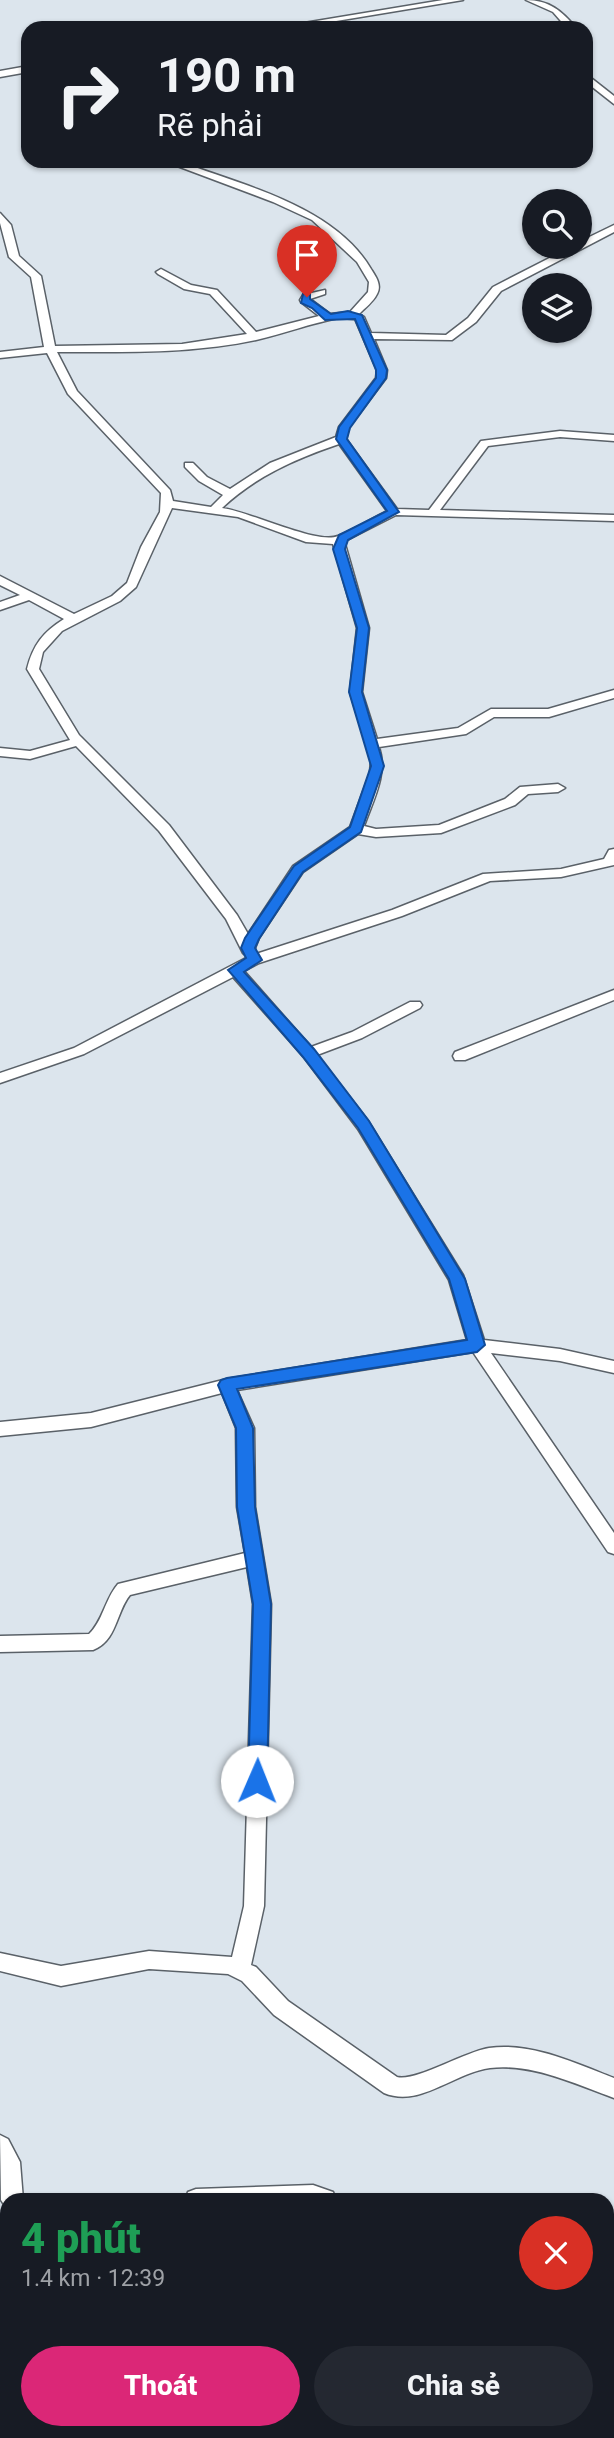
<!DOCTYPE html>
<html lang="vi">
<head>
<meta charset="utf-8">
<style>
	body { margin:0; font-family:Roboto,sans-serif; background:#242831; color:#f1f3f6; height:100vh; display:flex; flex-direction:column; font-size:26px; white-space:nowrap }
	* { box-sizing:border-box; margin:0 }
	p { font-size:23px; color:#9ea1a6 }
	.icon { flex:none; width:38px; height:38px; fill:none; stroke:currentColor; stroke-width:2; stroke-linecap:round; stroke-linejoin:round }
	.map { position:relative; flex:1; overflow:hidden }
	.panel { position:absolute; left:0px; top:2193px; width:614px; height:247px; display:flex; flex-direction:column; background:#171b24; border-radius:21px 21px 0 0; box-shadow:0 2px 5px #0004 }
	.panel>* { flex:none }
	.guide { position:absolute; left:21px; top:21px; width:572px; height:147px; border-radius:21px; box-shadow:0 2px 5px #0004; background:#171b24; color:#f1f3f6; overflow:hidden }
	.controls { position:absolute; left:522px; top:189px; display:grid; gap:14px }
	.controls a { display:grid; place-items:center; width:70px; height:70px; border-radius:50%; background:#171b24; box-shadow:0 2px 5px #0004; font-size:35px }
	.pin { position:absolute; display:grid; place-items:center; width:60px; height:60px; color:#fff; margin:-72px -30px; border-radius:50% 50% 50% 0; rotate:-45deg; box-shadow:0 0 7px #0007 }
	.pin .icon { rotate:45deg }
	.me { position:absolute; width:77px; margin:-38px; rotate:1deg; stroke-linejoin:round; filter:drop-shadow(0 0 5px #0008) }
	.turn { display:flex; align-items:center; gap:24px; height:147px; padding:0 21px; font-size:32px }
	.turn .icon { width:91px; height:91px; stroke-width:2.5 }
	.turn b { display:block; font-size:49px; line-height:60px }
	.round { display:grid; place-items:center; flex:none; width:74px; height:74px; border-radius:37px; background:#242831 }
	.overview { display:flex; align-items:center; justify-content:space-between; height:119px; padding:0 21px }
	h1 { font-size:42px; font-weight:800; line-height:52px; color:#1e9e55 }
	.button { display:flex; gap:14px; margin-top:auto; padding:14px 21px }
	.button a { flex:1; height:80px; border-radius:42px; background:#db2777; color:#fff; font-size:28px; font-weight:800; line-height:80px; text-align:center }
	.button a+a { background:#242831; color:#f1f3f6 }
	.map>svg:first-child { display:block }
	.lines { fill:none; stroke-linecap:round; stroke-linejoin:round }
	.minor-casing { stroke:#5a6168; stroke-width:3 }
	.minor { fill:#fff; fill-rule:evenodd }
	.route { fill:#1a73e8; stroke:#114b97; stroke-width:2 }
</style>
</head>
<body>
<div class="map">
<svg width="614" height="2438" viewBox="0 0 614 2438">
	<rect width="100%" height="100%" fill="#dce5ed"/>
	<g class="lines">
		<defs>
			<g id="minor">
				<path d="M443 0H463L294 28H274Z"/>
				<path d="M526 0C549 0 562 11 576 28H567L553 12Z"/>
				<path d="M28 66V72L0 77V71Z"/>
				<path d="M586 74 614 96V104L586 82Z"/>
				<path d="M164 161H178C242 185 334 206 371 269 376 277 382 285 377 294 374 301 365 308 359 314L364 317 371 333 446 335 468 318 493 287 571 247H579V242L614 225V232L501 291 476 322 452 340 374 339 387 370 386 378 349 427 346 439 397 509 429 510 481 441 560 431 614 435V441L560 437 488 446 440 510 614 515V521L396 515 347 540 345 544 369 628 362 692 377 739 458 728 491 709H548L614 690V698L549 717H494L466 734 379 747C388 774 373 800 364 826L376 829 439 825 505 799 520 787 558 784 565 788 558 792 528 794 515 805 441 833 376 837 358 834 303 872 259 938 255 948 256 954 392 910 483 874 561 869 604 859 609 850 614 849V865L561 877 490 881 402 916 259 963 244 971 311 1047 352 1032 410 1002H420L422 1005 420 1008 362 1038 317 1055 368 1121 463 1275 484 1340 560 1349 614 1361V1373L560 1361 491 1353 614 1533V1554L608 1552 473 1352 237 1390 254 1428 255 1507 271 1604 264 1906 251 1965 256 1967 288 2001 397 2077C415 2082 464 2052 489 2048 531 2042 575 2063 614 2078V2098C575 2084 532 2063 490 2068 453 2073 420 2108 384 2093L274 2015 242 1981 228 1974 149 1969 61 1986 0 1971V1953L61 1966 149 1951 232 1957 244 1906 253 1604 247 1567 130 1595C116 1612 117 1641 93 1650L0 1652V1636L89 1634C103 1621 105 1599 118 1584L245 1553 237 1507 236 1428 222 1393 91 1427 0 1436V1422L91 1413 227 1379 467 1340 449 1280 358 1129 303 1056 233 977 84 1054 0 1083V1073L74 1048 248 957 243 953 226 919 159 831 76 746 30 759 0 756V748L30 751 70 740 27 669C33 645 43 632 64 619L29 600 0 610V602L20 595 0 585V576L74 614 112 596 127 583 141 547 160 512 161 493 68 394 47 353 0 358V352L44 347 31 277 9 257 0 223V213L11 225 19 256 41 276 55 346 182 344 247 334 210 294 184 289 158 274 156 272 161 269 191 285 217 290 256 332 319 316 301 302 300 300 303 295 325 290V294L310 299 330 314 350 312 368 292 369 282 357 262 312 220 273 202ZM339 318 355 319 377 370 376 378 339 427 336 437 270 463 230 489 207 477 193 463H185V467L199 481 223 495 211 507 173 501 170 490 77 391 57 352C123 352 191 354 256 340 283 334 311 323 339 318ZM339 444 387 511C371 519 355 529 338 536 317 545 251 512 222 508 256 476 295 459 339 444ZM172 508 238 517 306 542 333 544 357 628 350 692 371 760 370 773 350 827 293 866 248 934 237 915 169 825 79 735 39 669 43 652 62 631 120 601 136 587Z"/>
				<path d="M614 990V1000L465 1060H455L453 1056 455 1052Z"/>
				<path d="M0 2135 8 2139 20 2162 23 2200H7V2209L1 2200Z"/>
				<path d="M313 2185 333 2192 336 2200H185L188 2192 196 2189Z"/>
				<path d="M0 2258 7 2259V2281L0 2280Z"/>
				<path d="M7 2323V2377L0 2379V2326Z"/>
				<path d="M464 2432H492L495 2438H466Z"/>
			</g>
		</defs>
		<use href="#minor" class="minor-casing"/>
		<use href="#minor" class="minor"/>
	</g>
	<path class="route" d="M303 294H310V299L331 314 348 311 362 315 387 370 386 378 350 428 347 439 399 512 348 540 345 549 369 628 362 692 384 766 361 832 303 872 259 939 255 948 262 960 244 972 314 1049 369 1121 465 1279 485 1345 477 1352 237 1389 253 1428 255 1507 271 1604 267 1781 264 1787 257 1789 251 1787 248 1781 253 1604 237 1507 236 1428 218 1385 221 1380 227 1378 467 1340 449 1279 358 1128 303 1057 228 970 246 958 241 948 245 938 294 866 350 827 371 766 349 692 357 628 333 549 339 535 387 511 336 439 339 427 376 378V370L355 319 325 320 312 308 301 303Z"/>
</svg>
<div class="controls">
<a><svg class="icon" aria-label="search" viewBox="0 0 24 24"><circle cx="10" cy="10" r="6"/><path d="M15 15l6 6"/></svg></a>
<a><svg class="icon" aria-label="layers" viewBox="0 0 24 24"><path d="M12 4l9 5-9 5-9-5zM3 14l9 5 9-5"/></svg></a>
</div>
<div class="pin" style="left:307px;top:297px;background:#d93025"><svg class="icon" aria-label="arrive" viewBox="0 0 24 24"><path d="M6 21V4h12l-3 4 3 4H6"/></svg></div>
<svg class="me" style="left:257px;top:1781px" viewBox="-20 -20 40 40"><circle r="19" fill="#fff"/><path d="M0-13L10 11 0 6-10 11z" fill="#1a73e8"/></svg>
<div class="guide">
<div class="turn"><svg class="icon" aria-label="right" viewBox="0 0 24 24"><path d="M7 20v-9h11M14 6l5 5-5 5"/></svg><div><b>190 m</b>Rẽ phải</div></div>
</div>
<section class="panel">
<div class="overview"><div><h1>4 phút</h1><p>1.4 km · 12:39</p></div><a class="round" style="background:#d93025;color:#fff"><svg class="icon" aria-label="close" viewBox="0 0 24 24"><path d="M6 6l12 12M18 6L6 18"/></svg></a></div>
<div class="button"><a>Thoát</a><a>Chia sẻ</a></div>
</section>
</div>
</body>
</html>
